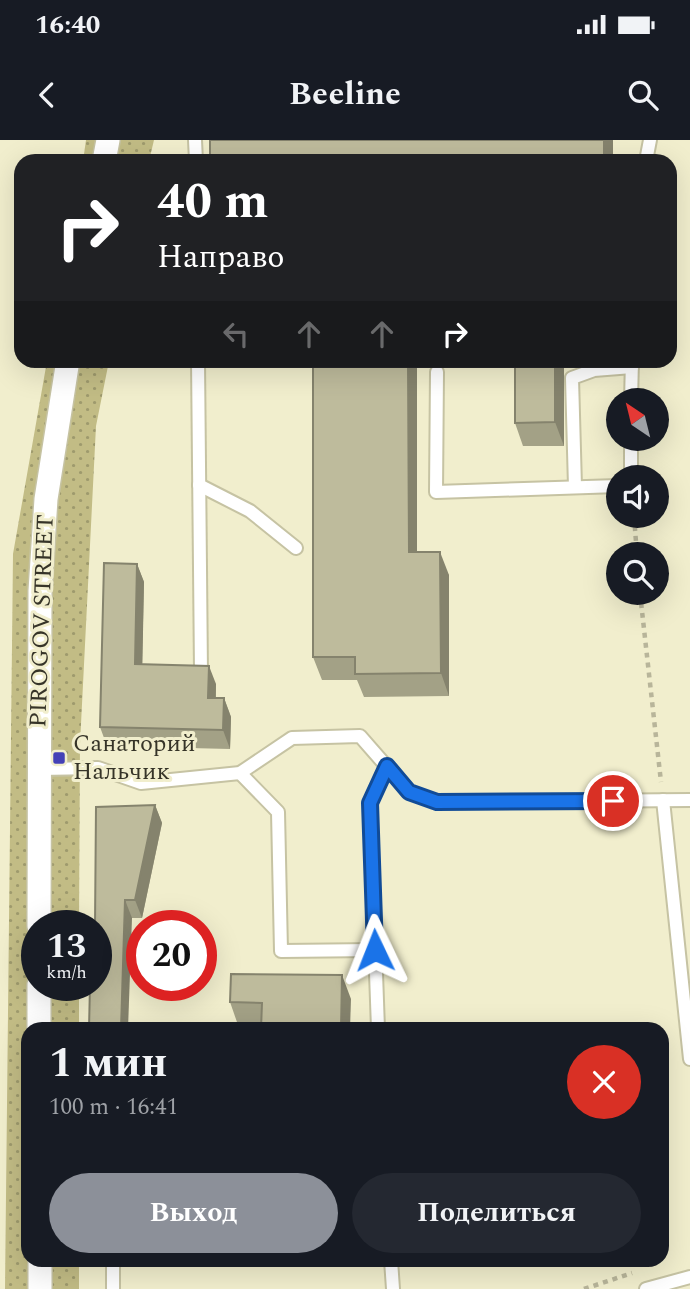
<!DOCTYPE html>
<html lang="ru">
<head>
<meta charset="utf-8">
<style>
	body { margin:0; font-family:Spectral,serif; background:#242831; color:#f1f3f6; height:100vh; display:flex; flex-direction:column; font-size:26px; white-space:nowrap }
	* { box-sizing:border-box; margin:0 }
	p { font-size:23px; color:#9ea1a6 }
	.icon { flex:none; width:38px; height:38px; fill:none; stroke:currentColor; stroke-width:2; stroke-linecap:round; stroke-linejoin:round }
	.map { position:relative; flex:1; overflow:hidden }
	.sheet { position:absolute; left:21px; top:882px; width:648px; height:245px; display:flex; flex-direction:column; background:#171b24; border-radius:21px; box-shadow:0 7px 28px #0002 }
	.sheet>* { flex:none }
	.top-card { position:absolute; left:14px; top:14px; width:663px; height:214px; border-radius:21px; box-shadow:0 7px 28px #0002; background:#202124; color:#fff; overflow:hidden }
	.needle { width:46px; rotate:325deg }
	.fabs { position:absolute; left:606px; top:248px; display:grid; gap:14px }
	.fabs a { display:grid; place-items:center; width:63px; height:63px; border-radius:50%; background:#171b24; box-shadow:0 7px 28px #0002; font-size:35px }
	.speed { position:absolute; left:21px; top:770px; display:flex; gap:14px; font-size:35px; font-weight:700; text-align:center }
	.speed>* { display:grid; place-content:center; width:91px; height:91px; border-radius:50%; background:#171b24; box-shadow:0 7px 28px #0002; line-height:1 }
	.speed small { font-size:18px; font-weight:400 }
	.speed .limit { border:10px solid #d22; background:#fff; color:#111 }
	.pin { position:absolute; display:grid; place-items:center; width:60px; height:60px; color:#fff; margin:-30px; border:4px solid #fff; border-radius:50%; box-shadow:0 2px 7px #0007 }
	.me { position:absolute; width:77px; margin:-38px; rotate:358deg; stroke-linejoin:round; filter:drop-shadow(0 0 5px #0008) }
	.turn { display:flex; align-items:center; gap:24px; height:147px; padding:0 28px; font-size:32px }
	.turn .icon { width:91px; height:91px; stroke-width:2.5 }
	.turn b { display:block; font-size:49px; line-height:60px }
	.lanes { display:flex; align-items:center; height:66px; padding:0 28px; background:#0003; justify-content:center; gap:35px; direction:ltr }
	.lanes .off { opacity:.35 }
	.round { display:grid; place-items:center; flex:none; width:74px; height:74px; border-radius:37px; background:#242831 }
	.headline { display:flex; align-items:center; justify-content:space-between; height:119px; padding:0 28px }
	h1 { font-size:42px; font-weight:700; line-height:52px }
	.primary-button { display:flex; gap:14px; margin-top:auto; padding:14px 28px }
	.primary-button a { flex:1; height:80px; border-radius:42px; background:#8c9099; color:#fff; font-size:28px; font-weight:700; line-height:80px; text-align:center }
	.primary-button a+a { background:#242831; color:#f1f3f6 }
	.status { display:flex; justify-content:space-between; align-items:center; height:49px; padding:0 35px; background:#171b24; direction:ltr }
	.status svg { height:19px; fill:currentColor }
	header { display:flex; justify-content:space-between; align-items:center; height:91px; padding:0 28px; background:#171b24; font-size:32px; font-weight:700 }
	.map>svg:first-child { display:block }
	.garden { fill:url(#garden-dots) }
	.lines { fill:none; stroke-linecap:round; stroke-linejoin:round }
	.service-casing { stroke:#c6c3a3; stroke-width:16 }
	.minor-casing { stroke:#c6c3a3; stroke-width:26 }
	.path { stroke:#b8b59a; stroke-width:4.5; stroke-dasharray:5 5; stroke-linecap:butt }
	.service { stroke:#fff; stroke-width:12 }
	.minor { stroke:#fff; stroke-width:23 }
	.wall { fill:#a3a186 }
	.shaded-wall { fill:#85836d }
	.building { fill:#bebb9c; stroke:#85836d; stroke-width:2 }
	.route-casing { stroke:#114b97; stroke-width:18 }
	.route { stroke:#1a73e8; stroke-width:12 }
	.poi-dot { fill:#4441b6; stroke:#f1eecd; stroke-width:2.5 }
	.labels { text-anchor:middle; dominant-baseline:central; stroke-width:6; stroke-linejoin:round; paint-order:stroke }
	.street-label { font-size:24px; fill:#363428; stroke:#f1eecd }
	.poi-label { font-size:24px; fill:#363428; stroke:#f1eecd; text-anchor:start }
</style>
</head>
<body>
<div class="status"><b>16:40</b><svg viewBox="0 0 49 12"><path d="M0 12V9h3v3zM5 12V6h3v6zM10 12V3h3v9zM15 12V0h3v12zM26 1h20v11H26zM47 4h2v5h-2z"/></svg></div>
<header><svg class="icon" aria-label="back" viewBox="0 0 24 24"><path d="M15 5l-7 7 7 7"/></svg>Beeline<svg class="icon" aria-label="search" viewBox="0 0 24 24"><circle cx="10" cy="10" r="6"/><path d="M15 15l6 6"/></svg></header>
<div class="map">
<svg width="690" height="1149" viewBox="0 0 690 1149">
	<defs>
		<pattern id="garden-dots" width="8" height="8" patternUnits="userSpaceOnUse" patternTransform="scale(1.75)"><rect width="8" height="8" fill="#c2bc85"/><path d="M2 2h.1M6 6h.1" fill="none" stroke="#9e9a6d" stroke-width="1.8" stroke-linecap="round"/></pattern>
	</defs>
	<rect width="100%" height="100%" fill="#f1eecd"/>
	<g class="garden">
		<path d="M86 0H154L149 21H83Z"/>
		<path d="M47 221H109L96 286 80 604 79 786H37V845H79V889H28V1120H79V1149H5L13 414Z"/>
	</g>
	<g class="lines">
		<defs>
			<g id="service">
				<path d="M195 0 196 21"/>
				<path d="M646 21 650 0"/>
				<path d="M198 220 201 532"/>
				<path d="M437 232 436 352 618 346"/>
				<path d="M631 261 632 220"/>
				<path d="M631 338V299"/>
				<path d="M199 345 250 371 296 408"/>
				<path d="M575 347 572 238 594 230 632 227"/>
				<path d="M39 629 98 628 141 643 240 633 292 598 360 596 409 652 437 662 690 660"/>
				<path d="M240 633 278 672 281 811 375 810"/>
				<path d="M663 660 690 919"/>
				<path d="M378 889 370 663 387 626"/>
				<path d="M113 1120V1149"/>
				<path d="M391 1120 393 1149"/>
				<path d="M646 1149 690 1137"/>
			</g>
			<g id="minor">
				<path d="M104 21 108 0"/>
				<path d="M39 786 40 451 46 359 68 220"/>
				<path d="M39 845V889"/>
				<path d="M40 1120V1149"/>
			</g>
		</defs>
		<use href="#service" class="service-casing"/>
		<use href="#minor" class="minor-casing"/>
		<g class="path">
			<path d="M634 376 637 415"/>
			<path d="M640 453 661 642"/>
			<path d="M584 1149 632 1133"/>
		</g>
		<use href="#service" class="service"/>
		<use href="#minor" class="minor"/>
	</g>
	<g class="wall">
		<path d="M313 220H417V412L449 435V556L364 557 357 540H322L313 517Z"/>
		<path d="M515 220H564V306H523L515 283Z"/>
		<path d="M137 424 144 442 142 524 216 544V558H224L231 577 230 609 107 606 100 587Z"/>
		<path d="M155 665 162 683 142 778H132L90 845Z"/>
		<path d="M351 859 262 886 238 885 230 862Z"/>
	</g>
	<g class="shaded-wall">
		<path d="M604 0H613V21H605Z"/>
		<path d="M408 220H417V435L409 412Z"/>
		<path d="M555 220H564V306L555 282Z"/>
		<path d="M440 412 449 435V556L441 533Z"/>
		<path d="M137 424 144 442 142 543 135 524Z"/>
		<path d="M209 526 216 544 215 577 208 558Z"/>
		<path d="M224 558 231 577 230 609 223 590Z"/>
		<path d="M155 665 162 683 142 778 135 760Z"/>
		<path d="M125 760 132 778 128 889H121Z"/>
		<path d="M342 835 351 859 350 889H341Z"/>
	</g>
	<g class="building">
		<path d="M210 0H604V20H596V21H210Z"/>
		<path d="M313 220H408L409 412H440L441 533 355 534V517H313Z"/>
		<path d="M515 220H555V282L515 283Z"/>
		<path d="M104 423 137 424 135 524 209 526 208 558H224L223 590 100 587Z"/>
		<path d="M155 665 135 760H125L121 889H89L90 845H96V786H95L96 667Z"/>
		<path d="M231 834 342 835 341 889H261L262 863 230 862Z"/>
	</g>
	<g class="lines">
		<defs>
			<path id="route" d="M375 810 370 663 387 626 409 652 437 662 613 661"/>
		</defs>
		<use href="#route" class="route-casing"/>
		<use href="#route" class="route"/>
	</g>
	<rect class="poi-dot" x="52" y="611" width="14" height="14" rx="3.5"/>
	<g class="labels">
		<g class="street-label">
			<text transform="translate(42 481) rotate(-88)">PIROGOV STREET</text>
		</g>
		<g class="poi-label">
			<text x="73" y="604">Санаторий<tspan x="73" dy="28">Нальчик</tspan></text>
		</g>
	</g>
</svg>
<div class="fabs">
<a><svg class="needle" viewBox="-14 -14 28 28"><path d="M0-13l5 13h-10z" fill="#e53935"/><path d="M0 13l5-13h-10z" fill="#9ea1a6"/></svg></a>
<a><svg class="icon" aria-label="sound" viewBox="0 0 24 24"><path d="M4 9h4l5-4v14l-5-4H4zM17 9q2 3 0 6"/></svg></a>
<a><svg class="icon" aria-label="search" viewBox="0 0 24 24"><circle cx="10" cy="10" r="6"/><path d="M15 15l6 6"/></svg></a>
</div>
<div class="speed"><div>13<small>km/h</small></div><div class="limit">20</div></div>
<div class="pin" style="left:613px;top:661px;background:#d93025"><svg class="icon" aria-label="arrive" viewBox="0 0 24 24"><path d="M6 21V4h12l-3 4 3 4H6"/></svg></div>
<svg class="me" style="left:375px;top:810px" viewBox="-20 -20 40 40"><path d="M0-17L14 15 0 8-14 15z" fill="#1a73e8" stroke="#fff" stroke-width="4"/></svg>
<div class="top-card">
<div class="turn"><svg class="icon" aria-label="right" viewBox="0 0 24 24"><path d="M7 20v-9h11M14 6l5 5-5 5"/></svg><div><b>40 m</b>Направо</div></div>
<div class="lanes"><svg class="icon off" aria-label="left" viewBox="0 0 24 24"><path d="M17 20v-9H6M10 6l-5 5 5 5"/></svg><svg class="icon off" aria-label="ahead" viewBox="0 0 24 24"><path d="M12 20V5M6 11l6-6 6 6"/></svg><svg class="icon off" aria-label="ahead" viewBox="0 0 24 24"><path d="M12 20V5M6 11l6-6 6 6"/></svg><svg class="icon" aria-label="right" viewBox="0 0 24 24"><path d="M7 20v-9h11M14 6l5 5-5 5"/></svg></div>
</div>
<section class="sheet">
<div class="headline"><div><h1>1 мин</h1><p>100 m · 16:41</p></div><a class="round" style="background:#d93025;color:#fff"><svg class="icon" aria-label="close" viewBox="0 0 24 24"><path d="M6 6l12 12M18 6L6 18"/></svg></a></div>
<div class="primary-button"><a>Выход</a><a>Поделиться</a></div>
</section>
</div>
</body>
</html>
